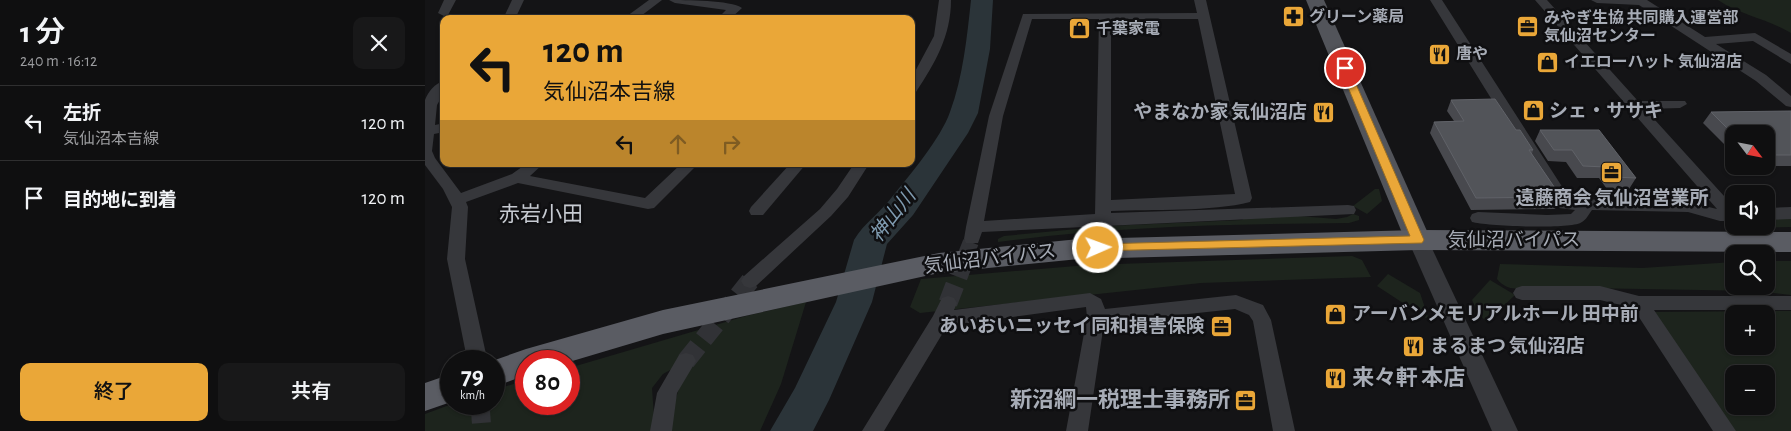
<!DOCTYPE html>
<html lang="ja">
<head>
<meta charset="utf-8">
<style>
	body { margin:0; font-family:"Alegreya Sans","Noto Sans JP",sans-serif; background:#181819; color:#f1f3f6; height:100vh; display:flex; flex-direction:column; font-size:19px; white-space:nowrap }
	* { box-sizing:border-box; margin:0 }
	p { font-size:16px; color:#9b9c9f }
	.icon { flex:none; width:28px; height:28px; fill:none; stroke:currentColor; stroke-width:2; stroke-linecap:round; stroke-linejoin:round }
	.map { position:relative; flex:1; overflow:hidden }
	.drawer { display:flex; flex-direction:column; background:#0f0f10; width:425px }
	.drawer>* { flex:none }
	.hud { position:absolute; left:15px; top:15px; width:475px; height:152px; border-radius:10px; box-shadow:0 1px 4px #0004,0 0 0 1px #2f2f30; background:#eaa738; color:#111; overflow:hidden }
	.needle { width:32px; rotate:122deg }
	.buttons { position:absolute; left:1300px; top:125px; display:grid; gap:10px }
	.buttons a { display:grid; place-items:center; width:50px; height:50px; border-radius:10px; background:#0f0f10; box-shadow:0 1px 4px #0004,0 0 0 1px #2f2f30; font-size:25px }
	.speed { position:absolute; left:15px; top:350px; display:flex; gap:10px; font-size:25px; font-weight:700; text-align:center }
	.speed>* { display:grid; place-content:center; width:65px; height:65px; border-radius:50%; background:#0f0f10; box-shadow:0 1px 4px #0004,0 0 0 1px #2f2f30; line-height:1 }
	.speed small { font-size:12px; font-weight:400 }
	.speed .limit { border:8px solid #d22; background:#fff; color:#111 }
	.pin { position:absolute; display:grid; place-items:center; width:42px; height:42px; color:#fff; margin:-21px; border:2px solid #fff; border-radius:50%; box-shadow:0 1px 5px #0007 }
	.me { position:absolute; width:55px; margin:-28px; rotate:88deg; stroke-linejoin:round; filter:drop-shadow(0 0 4px #0008) }
	.turn { display:flex; align-items:center; gap:18px; height:105px; padding:0 20px; font-size:22px }
	.turn .icon { width:65px; height:65px; stroke-width:2.5 }
	.turn b { display:block; font-size:35px; line-height:42px }
	.lanes { display:flex; align-items:center; height:48px; padding:0 20px; background:#0003; justify-content:center; gap:25px; direction:ltr }
	.lanes .off { opacity:.35 }
	.round { display:grid; place-items:center; flex:none; width:52px; height:52px; border-radius:10px; background:#181819 }
	.headline { display:flex; align-items:center; justify-content:space-between; height:85px; padding:0 20px }
	h1 { font-size:30px; font-weight:600; line-height:38px }
	.button { display:flex; gap:10px; margin-top:auto; padding:10px 20px }
	.button a { flex:1; height:58px; border-radius:10px; background:#eaa738; color:#111; font-size:20px; font-weight:600; line-height:58px; text-align:center }
	.button a+a { background:#181819; color:#f1f3f6 }
	ul { padding:0; list-style:none }
	li { display:flex; align-items:center; gap:15px; height:75px; padding:0 20px; border-top:1px solid #2f2f30 }
	li div { flex:1 }
	li b { display:block; font-size:19px }
	li em { font-style:normal }
	main { display:flex; flex:1; min-height:0 }
	.map>svg:first-child { display:block }
	.green { fill:#1d241d; fill-rule:evenodd }
	.lines { fill:none; stroke-linecap:round; stroke-linejoin:round }
	.river { fill:#2b3439; fill-rule:evenodd }
	.minor-tunnel-far1 { stroke:#313236; stroke-width:16; stroke-dasharray:16 8; stroke-linecap:butt }
	.minor-tunnel { stroke:#313236; stroke-width:19; stroke-dasharray:19 9; stroke-linecap:butt }
	.minor { fill:#36373b; fill-rule:evenodd }
	.tertiary { fill:#36373b; fill-rule:evenodd }
	.primary { fill:#52545a; fill-rule:evenodd }
	.trunk { fill:#5a5c63; fill-rule:evenodd }
	.wall { fill:#48494e }
	.building { fill:#525459; stroke:#606268 }
	.route { fill:#eaa738; stroke:#986d24 }
	.labels { text-anchor:middle; dominant-baseline:central; stroke-width:5; stroke-linejoin:round; paint-order:stroke }
	.far-poi-label { font-size:16px; font-weight:bold; fill:#a7acb6; stroke:#0f0f11; text-anchor:start }
	.poi-label { font-size:19px; font-weight:bold; fill:#a7acb6; stroke:#0f0f11; text-anchor:start }
	.street-label { font-size:19px; fill:#a7acb6; stroke:#0f0f11 }
	.water-label { font-size:20px; font-style:italic; fill:#7f9bb0; stroke:#0f0f11 }
	.quarter-label { font-size:21px; fill:#c7cbd2; stroke:#0f0f11 }
	.near-poi-label { font-size:22px; font-weight:bold; fill:#a7acb6; stroke:#0f0f11; text-anchor:start }
</style>
</head>
<body>
<main>
<section class="drawer">
<div class="headline"><div><h1>1 分</h1><p>240 m · 16:12</p></div><a class="round"><svg class="icon" aria-label="close" viewBox="0 0 24 24"><path d="M6 6l12 12M18 6L6 18"/></svg></a></div>
<ul>
<li><svg class="icon" aria-label="left" viewBox="0 0 24 24"><path d="M17 20v-9H6M10 6l-5 5 5 5"/></svg><div><b>左折</b><p>気仙沼本吉線</p></div><em>120 m</em></li>
<li><svg class="icon" aria-label="arrive" viewBox="0 0 24 24"><path d="M6 21V4h12l-3 4 3 4H6"/></svg><div><b>目的地に到着</b></div><em>120 m</em></li>
</ul>
<div class="button"><a>終了</a><a>共有</a></div>
</section>
<div class="map">
<svg width="1366" height="431" viewBox="0 0 1366 431">
	<rect width="100%" height="100%" fill="#141416"/>
	<g class="green">
		<path d="M1293 0H1366V33C1343 19 1315 15 1293 0Z"/>
		<path d="M950 189H954L957 201 942 214 928 206Z"/>
		<path d="M928 214 934 216V220L924 223C806 224 690 226 573 242V239L579 236 684 226 817 220 821 217 874 216 911 219 922 217Z"/>
		<path d="M1341 218H1366V227L1330 228 1320 226H1341Z"/>
		<path d="M927 256 937 260 946 277 776 283 495 313 485 307 496 279 663 265Z"/>
		<path d="M1341 261H1366V295L1333 291 1101 287C1088 290 1081 289 1072 279L1075 264 1217 268 1309 262V286H1341Z"/>
		<path d="M963 274 995 293 1004 320 952 286Z"/>
		<path d="M1065 280 1090 295 1061 322 1052 311 1047 300Z"/>
		<path d="M381 302 356 384 335 431H245L246 413 259 373 247 369 238 374 227 388 230 431H0V414L27 404H69V390L101 380V404H144V368L321 316Z"/>
		<path d="M1366 311V431H1308L1226 312ZM1309 314H1341V346H1309ZM1309 374H1341V406H1309Z"/>
	</g>
	<g class="lines">
		<path class="river" d="M546 0H568L565 49 553 113 543 133 488 215 462 244 447 302 404 400 388 431H345L370 388 411 302 429 240C439 223 455 213 467 197 485 175 516 138 525 112 538 77 542 37 546 0Z"/>
		<path class="minor-tunnel-far1" d="M540 257 547 239"/>
		<g class="minor-tunnel">
			<path d="M523 303 541 256"/>
			<path d="M261 361 325 281"/>
			<path d="M55 404 57 431"/>
		</g>
		<g class="minor">
			<path d="M19 0H31L23 15 19 16 13 13Z"/>
			<path d="M87 0H99L90 19H78Z"/>
			<path d="M224 0H237L212 19H198Z"/>
			<path d="M244 0C260 0 306 0 317 8L305 19H292L301 10 250 3Z"/>
			<path d="M514 0H526C526 36 510 63 491 92L486 93V79L509 36Z"/>
			<path d="M769 0H781L827 198 825 202C787 212 727 209 686 211V213L923 205 929 206 931 210 929 214 557 232 553 243H541L539 239 541 227 564 116 598 14 772 13ZM607 19H674L670 214 559 221 578 116ZM686 19H773L810 194 686 200Z"/>
			<path d="M1005 0H1017L1145 199 1263 202 1292 209 1110 0H1122L1213 101H1260L1262 104 1255 108 1220 109 1309 207V221H1295L1263 212 1167 210C1164 214 1161 220 1157 222 1147 230 1061 226 1047 222L1045 218 1047 214 1053 212 1122 215 1146 214 1150 210 1134 208Z"/>
			<path d="M1166 0H1222L1280 37 1330 33 1366 54V64L1328 41 1291 44 1341 75 1366 96V107L1361 106 1331 81 1214 5 1172 3Z"/>
			<path d="M19 81V93L12 105 10 125 19 123V132L9 134 7 151 10 158 36 193 87 174 101 164H118L105 176 220 198 256 164H273L229 208 223 209 93 183 41 202 43 207 40 259 61 354 58 360H44L41 354 22 259 27 207 18 189 0 165V100C3 92 10 83 19 81Z"/>
			<path d="M365 164H381L338 215H326L324 211 326 207Z"/>
			<path d="M429 164H444L423 197 406 216 331 286 325 288 319 286 316 281 319 276 395 209 412 189Z"/>
			<path d="M1366 207V219L1341 220V208Z"/>
			<path d="M1097 286H1175L1214 296H1366V310H1229L1311 431H1288L1208 308 1175 300H1097L1091 298 1088 293 1091 288Z"/>
			<path d="M665 293 676 299 680 309 811 295 838 305 846 320 870 431H848L828 321 824 315 810 309 679 323 663 431H641L662 317 661 307 522 326 459 431H437L508 316 517 298 523 296 529 298 532 303 529 310Z"/>
			<path d="M261 353 268 355 271 361 252 393 247 431H225L232 393 254 355Z"/>
		</g>
		<path class="tertiary" d="M993 233 1000 235 1003 240 1093 431H1067L983 240 986 235Z"/>
		<path class="primary" d="M881 0H899L1006 240 1002 246 993 249 984 246 980 240Z"/>
		<g class="trunk">
			<path d="M993 230 1366 232V252L993 250 654 259 514 273 238 334 144 362 101 361V375L69 387V361H67L101 349 238 310 514 253 654 239Z"/>
			<path d="M26 374V402L0 411V383Z"/>
		</g>
	</g>
	<g class="wall">
		<path d="M1026 100 1091 130 1108 150 1107 154 1136 197 1130 209 1046 210 1005 133 1009 122 1029 121 1022 111Z"/>
		<path d="M1366 111V166H1341V134H1309V154L1278 123 1286 112Z"/>
		<path d="M1115 130 1211 178 1204 189H1182L1174 178H1152L1141 162 1123 161 1110 141Z"/>
	</g>
	<g class="building">
		<path d="M1070 99 1091 130H1095L1108 150H1104L1136 197 1051 198 1009 122 1039 121 1026 100Z"/>
		<path d="M1366 111V155H1341V134H1309V135L1286 112Z"/>
		<path d="M1115 130H1174L1211 178 1189 177 1181 167 1158 166 1147 150H1129Z"/>
	</g>
	<path class="route" d="M920 66 924 68 999 240 997 243 669 251V245L673 244 985 236 915 68Z"/>
	<defs>
		<symbol id="pharmacy-square" viewBox="-11 -11 22 22"><rect x="-9" y="-9" width="18" height="18" rx="4" fill="#eaa738" stroke="#0f0f11"/><path d="M-2-6h4v4h4v4h-4v4h-4v-4h-4v-4h4Z" fill="#111"/></symbol>
		<symbol id="office-square" viewBox="-11 -11 22 22"><rect x="-9" y="-9" width="18" height="18" rx="4" fill="#eaa738" stroke="#0f0f11"/><path d="M-6-3h4V-5.5h4V-3h4V5H-6ZM-1-4.5V-3h2v-1.5ZM-6 0V1H6V0Z" fill="#111"/></symbol>
		<symbol id="shop-square" viewBox="-11 -11 22 22"><rect x="-9" y="-9" width="18" height="18" rx="4" fill="#eaa738" stroke="#0f0f11"/><path d="M-5-2.5h2.3a2.7 3.5 0 0 1 5.4 0H5L5.5 6h-11ZM-1.5-2.5h3a1.5 2.3 0 0 0-3 0Z" fill="#111"/></symbol>
		<symbol id="restaurant-square" viewBox="-11 -11 22 22"><rect x="-9" y="-9" width="18" height="18" rx="4" fill="#eaa738" stroke="#0f0f11"/><path d="M-5-6h1v4h1v-4h1v4h1v-4h1v5L-1.5 .5V6h-2V.5L-5-1ZM5-6V6H3V1.5H1.5Q1.5-4 5-6Z" fill="#111"/></symbol>
	</defs>
	<g fill-rule="evenodd">
		<use href="#pharmacy-square" x="856" y="4" width="25" height="25"/>
		<use href="#office-square" x="1090" y="14" width="25" height="25"/>
		<use href="#shop-square" x="642" y="16" width="25" height="25"/>
		<use href="#restaurant-square" x="1002" y="42" width="25" height="25"/>
		<use href="#shop-square" x="1110" y="50" width="25" height="25"/>
		<use href="#shop-square" x="1096" y="98" width="25" height="25"/>
		<use href="#restaurant-square" x="886" y="100" width="25" height="25"/>
		<use href="#office-square" x="1174" y="160" width="25" height="25"/>
		<use href="#shop-square" x="898" y="302" width="25" height="25"/>
		<use href="#office-square" x="784" y="314" width="25" height="25"/>
		<use href="#restaurant-square" x="976" y="334" width="25" height="25"/>
		<use href="#restaurant-square" x="898" y="366" width="25" height="25"/>
		<use href="#office-square" x="808" y="388" width="25" height="25"/>
	</g>
	<g class="labels">
		<g class="far-poi-label">
			<text x="884" y="17">グリーン薬局</text>
			<text x="1119" y="18">みやぎ生協 共同購入運営部<tspan x="1119" dy="18">気仙沼センター</tspan></text>
			<text x="671" y="29">千葉家電</text>
			<text x="1031" y="54">唐や</text>
			<text x="1139" y="62">イエローハット 気仙沼店</text>
		</g>
		<g class="poi-label">
			<text x="1124" y="111">シェ・ササキ</text>
			<text x="882" y="112" text-anchor="end">やまなか家 気仙沼店</text>
			<text x="1187" y="198" text-anchor="middle">遠藤商会 気仙沼営業所</text>
			<text x="927" y="314">アーバンメモリアルホール 田中前</text>
			<text x="780" y="326" text-anchor="end">あいおいニッセイ同和損害保険</text>
			<text x="1005" y="346">まるまつ 気仙沼店</text>
		</g>
		<g class="street-label">
			<text x="1089" y="240">気仙沼バイパス</text>
			<text transform="translate(565 259) rotate(-7)">気仙沼バイパス</text>
		</g>
		<g class="water-label">
			<text transform="translate(468 216) rotate(-52)">神山川</text>
		</g>
		<g class="quarter-label">
			<text x="116" y="214">赤岩小田</text>
		</g>
		<g class="near-poi-label">
			<text x="927" y="378">来々軒 本店</text>
			<text x="805" y="400" text-anchor="end">新沼綱一税理士事務所</text>
		</g>
	</g>
</svg>
<div class="buttons">
<a><svg class="needle" viewBox="-14 -14 28 28"><path d="M0-13l5 13h-10z" fill="#e53935"/><path d="M0 13l5-13h-10z" fill="#9b9c9f"/></svg></a>
<a><svg class="icon" aria-label="sound" viewBox="0 0 24 24"><path d="M4 9h4l5-4v14l-5-4H4zM17 9q2 3 0 6"/></svg></a>
<a><svg class="icon" aria-label="search" viewBox="0 0 24 24"><circle cx="10" cy="10" r="6"/><path d="M15 15l6 6"/></svg></a>
<a>+</a>
<a>−</a>
</div>
<div class="speed"><div>79<small>km/h</small></div><div class="limit">80</div></div>
<div class="pin" style="left:920px;top:68px;background:#d93025"><svg class="icon" aria-label="arrive" viewBox="0 0 24 24"><path d="M6 21V4h12l-3 4 3 4H6"/></svg></div>
<svg class="me" style="left:673px;top:248px" viewBox="-20 -20 40 40"><circle r="17" fill="#eaa738" stroke="#fff" stroke-width="3"/><path d="M0-11L8 9 0 5-8 9z" fill="#fff"/></svg>
<div class="hud">
<div class="turn"><svg class="icon" aria-label="left" viewBox="0 0 24 24"><path d="M17 20v-9H6M10 6l-5 5 5 5"/></svg><div><b>120 m</b>気仙沼本吉線</div></div>
<div class="lanes"><svg class="icon" aria-label="left" viewBox="0 0 24 24"><path d="M17 20v-9H6M10 6l-5 5 5 5"/></svg><svg class="icon off" aria-label="ahead" viewBox="0 0 24 24"><path d="M12 20V5M6 11l6-6 6 6"/></svg><svg class="icon off" aria-label="right" viewBox="0 0 24 24"><path d="M7 20v-9h11M14 6l5 5-5 5"/></svg></div>
</div>
</div>
</main>
</body>
</html>
